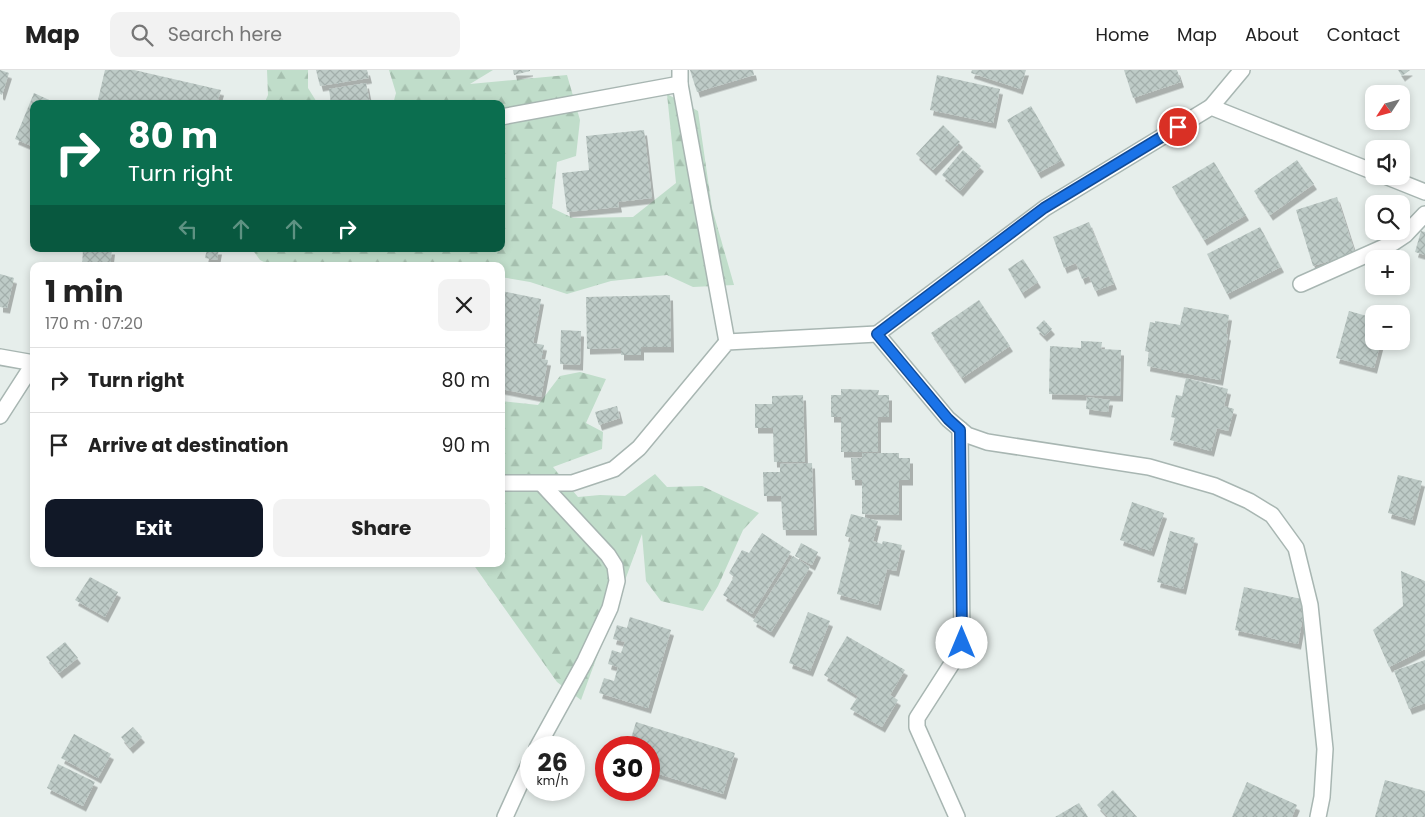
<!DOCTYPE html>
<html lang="en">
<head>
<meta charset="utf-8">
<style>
	body { margin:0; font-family:Poppins,sans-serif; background:#f2f2f2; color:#222; height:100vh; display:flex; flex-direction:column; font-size:19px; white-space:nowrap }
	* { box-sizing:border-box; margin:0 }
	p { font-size:16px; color:#767676 }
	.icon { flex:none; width:28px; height:28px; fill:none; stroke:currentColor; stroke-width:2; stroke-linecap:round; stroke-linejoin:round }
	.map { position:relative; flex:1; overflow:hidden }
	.side { position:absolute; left:30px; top:192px; width:475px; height:305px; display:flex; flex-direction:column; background:#fff; border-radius:10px; box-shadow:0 2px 8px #0003 }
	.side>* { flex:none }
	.hud { position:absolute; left:30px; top:30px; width:475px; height:152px; border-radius:10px; box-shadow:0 2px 8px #0003; background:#0b6e4f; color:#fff; overflow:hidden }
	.needle { width:32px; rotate:234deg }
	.controls { position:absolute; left:1365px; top:15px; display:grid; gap:10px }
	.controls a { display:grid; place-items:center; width:45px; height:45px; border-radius:10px; background:#fff; box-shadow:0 2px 8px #0003; font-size:25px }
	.speed { position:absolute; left:520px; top:666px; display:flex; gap:10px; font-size:25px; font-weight:700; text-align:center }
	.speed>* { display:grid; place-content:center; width:65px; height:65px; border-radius:50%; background:#fff; box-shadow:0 2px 8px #0003; line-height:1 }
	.speed small { font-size:12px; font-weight:400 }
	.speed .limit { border:8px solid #d22; background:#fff; color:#111 }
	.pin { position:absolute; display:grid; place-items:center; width:42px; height:42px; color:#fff; margin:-21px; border:2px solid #fff; border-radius:50%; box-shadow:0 1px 5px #0007 }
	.me { position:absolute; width:55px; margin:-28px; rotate:0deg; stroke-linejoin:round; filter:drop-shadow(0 0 4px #0008) }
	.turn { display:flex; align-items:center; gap:18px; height:105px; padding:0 15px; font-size:22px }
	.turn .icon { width:65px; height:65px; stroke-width:2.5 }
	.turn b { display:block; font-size:35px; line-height:42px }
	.lanes { display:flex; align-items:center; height:48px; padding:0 15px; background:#0003; justify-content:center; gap:25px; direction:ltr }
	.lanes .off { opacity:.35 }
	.round { display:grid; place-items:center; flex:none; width:52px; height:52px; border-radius:10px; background:#f2f2f2 }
	.head { display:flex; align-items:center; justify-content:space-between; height:85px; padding:0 15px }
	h1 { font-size:30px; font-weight:700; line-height:38px }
	.action { display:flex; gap:10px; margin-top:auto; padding:10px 15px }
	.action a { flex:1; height:58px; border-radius:10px; background:#111827; color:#fff; font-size:20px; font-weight:700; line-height:58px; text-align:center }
	.action a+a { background:#f2f2f2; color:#222 }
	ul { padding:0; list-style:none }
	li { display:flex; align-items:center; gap:15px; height:65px; padding:0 15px; border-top:1px solid #e0e0e0 }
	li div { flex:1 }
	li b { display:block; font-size:19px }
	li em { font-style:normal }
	header { display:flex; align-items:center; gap:30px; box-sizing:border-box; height:70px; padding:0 25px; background:#fff; border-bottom:1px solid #e0e0e0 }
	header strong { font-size:24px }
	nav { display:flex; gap:28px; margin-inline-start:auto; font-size:18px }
	.search { width:350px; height:45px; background:#f2f2f2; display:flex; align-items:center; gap:12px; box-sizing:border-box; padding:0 18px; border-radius:10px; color:#767676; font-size:19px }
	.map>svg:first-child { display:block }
	.forest { fill:url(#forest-firs) }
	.building { fill:url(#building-cross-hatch); filter:url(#shadow) }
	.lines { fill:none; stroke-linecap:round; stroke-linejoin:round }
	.minor-casing { stroke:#a8b6b2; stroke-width:18 }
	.minor { stroke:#fff; stroke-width:15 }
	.route-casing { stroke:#114b97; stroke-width:12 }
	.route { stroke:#1a73e8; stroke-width:9 }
</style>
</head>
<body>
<header>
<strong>Map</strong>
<div class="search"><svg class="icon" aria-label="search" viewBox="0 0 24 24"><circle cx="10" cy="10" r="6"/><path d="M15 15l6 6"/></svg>Search here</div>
<nav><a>Home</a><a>Map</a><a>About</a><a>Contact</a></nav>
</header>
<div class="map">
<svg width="1425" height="747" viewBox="0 0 1425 747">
	<defs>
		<pattern id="forest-firs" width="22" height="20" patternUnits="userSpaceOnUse" patternTransform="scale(1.25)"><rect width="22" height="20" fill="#c0ddca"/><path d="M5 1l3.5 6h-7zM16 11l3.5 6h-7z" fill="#a5bfae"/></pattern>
		<pattern id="building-cross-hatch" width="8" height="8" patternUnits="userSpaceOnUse" patternTransform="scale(1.25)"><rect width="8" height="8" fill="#becbc7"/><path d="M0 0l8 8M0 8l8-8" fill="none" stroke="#a3afac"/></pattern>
		<filter id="shadow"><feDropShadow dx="3" dy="5.5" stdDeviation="0" flood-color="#0004"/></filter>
	</defs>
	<rect width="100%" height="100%" fill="#e6eeeb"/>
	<g class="forest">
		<path d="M267 0H308V18L318 34H264L268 25Z"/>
		<path d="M389 0H493L470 14 567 5 580 50 576 86 557 92 552 138 573 148 633 147 676 113 667 24 698 41 712 138 734 215 693 217 667 205 611 211 567 224 530 212 501 207V196H272L260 190 252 179H501V34H393L396 23Z"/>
		<path d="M580 302 606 309 586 353 603 362 602 379 553 397 578 427 600 425 625 426 655 404 667 417 702 416 759 443 743 460 718 516 703 541 661 531 646 511 642 464 581 630 557 612 473 494H501V331L538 335 560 306Z"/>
	</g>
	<g class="building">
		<path d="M0 0 9 3 2 25 0 24Z"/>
		<path d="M105 0H134L221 20 217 34H97Z"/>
		<path d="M316 0H367L369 8 320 16Z"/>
		<path d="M513 0H530V1L514 5Z"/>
		<path d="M690 0H753L754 5 697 22Z"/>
		<path d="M972 0H1026L1020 19 971 3Z"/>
		<path d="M1124 0H1177L1181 12 1133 28Z"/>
		<path d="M1398 0H1410L1402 6Z"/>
		<path d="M937 5 1000 19 993 53 930 40Z"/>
		<path d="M366 13 370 34H331L329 19Z"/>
		<path d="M34 23 58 34H34V77L15 69Z"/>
		<path d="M1031 36 1062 90 1038 103 1007 50Z"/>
		<path d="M943 55 960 72 933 100 916 84Z"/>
		<path d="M644 60 652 128 618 132 619 137 567 142 562 103 589 100 586 66Z"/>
		<path d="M963 80 981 96 960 121 942 105Z"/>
		<path d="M1297 90 1314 114 1270 145 1254 121Z"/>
		<path d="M1214 92 1246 145 1204 170 1172 117Z"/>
		<path d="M1337 127 1355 183 1313 196 1296 140Z"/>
		<path d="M1089 152 1114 214 1095 221 1089 206 1082 209 1076 193 1064 198 1053 167Z"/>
		<path d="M1260 157 1281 197 1227 224 1207 184Z"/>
		<path d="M1421 161 1425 162V185L1415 182Z"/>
		<path d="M83 179H112L110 196H82Z"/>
		<path d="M207 179H219L217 190 205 188Z"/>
		<path d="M1023 189 1038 212 1022 223 1008 199Z"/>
		<path d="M0 204 14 208 7 238 0 237Z"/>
		<path d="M501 221 541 229 533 273 544 275 541 289 548 290 541 327 501 319Z"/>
		<path d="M670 225 671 277H641V285H621V278L587 279 586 227Z"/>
		<path d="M979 230 1010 276 962 308 931 263Z"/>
		<path d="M1184 237 1229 245 1226 264 1228 265 1220 310 1147 296 1149 282 1145 281 1150 252 1155 253V251L1180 255Z"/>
		<path d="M1349 241 1374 248V271H1381L1374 298 1336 288Z"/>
		<path d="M1044 250 1052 259 1044 266 1036 258Z"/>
		<path d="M561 260 581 261 580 295 560 294Z"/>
		<path d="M1081 271 1102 272 1101 279 1121 280 1120 326 1049 324 1050 276 1081 278Z"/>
		<path d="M1186 308 1228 319 1224 336 1234 339 1228 361 1217 358 1211 381 1170 370 1175 348 1171 347 1176 325 1182 326Z"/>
		<path d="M841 319 879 320 878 325H889V347H878V382H841V347H831V325H841Z"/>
		<path d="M803 325 805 392H774L773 358H755V334H772V326Z"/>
		<path d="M1087 327 1110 330 1108 342 1086 339Z"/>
		<path d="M617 336 620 348 599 355 595 342Z"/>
		<path d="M862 383H899V388H910V410H899V445L862 444V410H852L851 388H862Z"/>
		<path d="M812 393 814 460H783L781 426H764L763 402H780V394Z"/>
		<path d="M1398 405 1422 411 1412 450 1388 443Z"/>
		<path d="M1132 432 1164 443 1151 481 1120 470Z"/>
		<path d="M851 444 878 451 873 471 882 474 883 471 902 475 896 501 887 499 878 535 837 524 851 468 845 466Z"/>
		<path d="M1170 461 1195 468 1183 519 1157 512Z"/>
		<path d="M762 463 791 482 752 544 723 525 734 507 729 503 742 480 749 483Z"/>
		<path d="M801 473 818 482 812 495 795 486Z"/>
		<path d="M793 486 810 497 771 562 753 551Z"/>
		<path d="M1401 501 1425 511V579L1389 597 1373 560 1403 536Z"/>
		<path d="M90 507 118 522 105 547 75 530Z"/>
		<path d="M1244 517 1306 530 1298 574 1235 560Z"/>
		<path d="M808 542 830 551 810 601 789 593Z"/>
		<path d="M630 547 671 560 648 638 599 623 604 608 614 611 618 597 608 594 612 580 621 583 625 572 613 569 617 555 627 558Z"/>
		<path d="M847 566 905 600 890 625 898 630 882 657 850 639 858 626 824 605Z"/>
		<path d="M65 572 78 588 59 603 46 587Z"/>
		<path d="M1425 590V633L1409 639 1394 601Z"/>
		<path d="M636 652 735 683 723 724 649 701V678H628Z"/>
		<path d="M133 657 142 667 130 678 121 667Z"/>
		<path d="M74 664 111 684 98 708 61 688Z"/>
		<path d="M58 694 95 712 83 736 47 718Z"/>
		<path d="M1385 710 1425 721V747H1375Z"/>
		<path d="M1247 712 1297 735 1292 747H1232Z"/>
		<path d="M1113 720 1137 747H1108L1097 735Z"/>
		<path d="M1079 733 1088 747H1055Z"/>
	</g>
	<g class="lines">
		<defs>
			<g id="minor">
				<path d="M680 0V14L727 272"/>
				<path d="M1211 37 1242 0"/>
				<path d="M501 47 680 14"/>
				<path d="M1385 106 1425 122"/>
				<path d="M1301 214 1393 173 1405 165 1425 144"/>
				<path d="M877 264 1045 138 1211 37 1374 102"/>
				<path d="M0 287 34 293"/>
				<path d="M0 346 34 293"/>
				<path d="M501 413H572L614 399 639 378 727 272 877 264 948 349 967 365 987 372 1149 397 1215 416 1249 431 1272 445 1296 478 1310 535 1325 679 1322 727 1318 747"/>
				<path d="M537 678 585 591 610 538 617 511 615 496 608 485 542 414"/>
				<path d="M505 747 531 690"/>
				<path d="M957 747 917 657V648L960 581 962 573 960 359"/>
			</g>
		</defs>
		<use href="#minor" class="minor-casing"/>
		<use href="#minor" class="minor"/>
	</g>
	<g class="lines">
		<defs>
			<path id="route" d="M962 573 960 360 948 349 877 264 1044 138 1178 57"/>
		</defs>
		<use href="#route" class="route-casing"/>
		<use href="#route" class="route"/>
	</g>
</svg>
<div class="controls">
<a><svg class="needle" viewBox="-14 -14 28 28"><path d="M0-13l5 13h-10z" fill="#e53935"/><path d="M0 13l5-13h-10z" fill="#767676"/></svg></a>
<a><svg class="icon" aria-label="sound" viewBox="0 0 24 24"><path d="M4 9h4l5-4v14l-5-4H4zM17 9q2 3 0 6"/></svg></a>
<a><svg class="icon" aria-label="search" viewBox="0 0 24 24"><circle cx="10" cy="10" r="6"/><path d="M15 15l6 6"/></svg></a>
<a>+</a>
<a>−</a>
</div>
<div class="speed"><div>26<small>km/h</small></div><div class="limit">30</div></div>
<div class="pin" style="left:1178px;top:57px;background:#d93025"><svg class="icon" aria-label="arrive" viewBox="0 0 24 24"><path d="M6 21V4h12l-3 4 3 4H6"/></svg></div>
<svg class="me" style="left:962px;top:573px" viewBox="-20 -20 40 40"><circle r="19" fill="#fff"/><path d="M0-13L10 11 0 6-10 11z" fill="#1a73e8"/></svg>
<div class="hud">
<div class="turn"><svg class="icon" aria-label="right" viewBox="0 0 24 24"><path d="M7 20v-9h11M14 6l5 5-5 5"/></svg><div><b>80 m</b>Turn right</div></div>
<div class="lanes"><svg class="icon off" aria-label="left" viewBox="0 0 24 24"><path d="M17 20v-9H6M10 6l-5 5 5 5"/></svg><svg class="icon off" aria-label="ahead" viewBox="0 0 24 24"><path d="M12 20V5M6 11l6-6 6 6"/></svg><svg class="icon off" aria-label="ahead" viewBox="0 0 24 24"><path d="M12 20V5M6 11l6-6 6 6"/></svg><svg class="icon" aria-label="right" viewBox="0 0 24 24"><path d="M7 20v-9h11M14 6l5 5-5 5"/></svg></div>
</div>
<section class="side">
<div class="head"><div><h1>1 min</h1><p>170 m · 07:20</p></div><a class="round"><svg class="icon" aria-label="close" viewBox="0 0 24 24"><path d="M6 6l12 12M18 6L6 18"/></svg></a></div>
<ul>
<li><svg class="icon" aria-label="right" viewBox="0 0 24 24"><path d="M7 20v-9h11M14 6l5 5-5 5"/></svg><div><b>Turn right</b></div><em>80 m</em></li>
<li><svg class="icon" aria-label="arrive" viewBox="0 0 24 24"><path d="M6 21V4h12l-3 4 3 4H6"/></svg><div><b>Arrive at destination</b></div><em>90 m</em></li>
</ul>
<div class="action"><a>Exit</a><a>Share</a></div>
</section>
</div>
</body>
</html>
